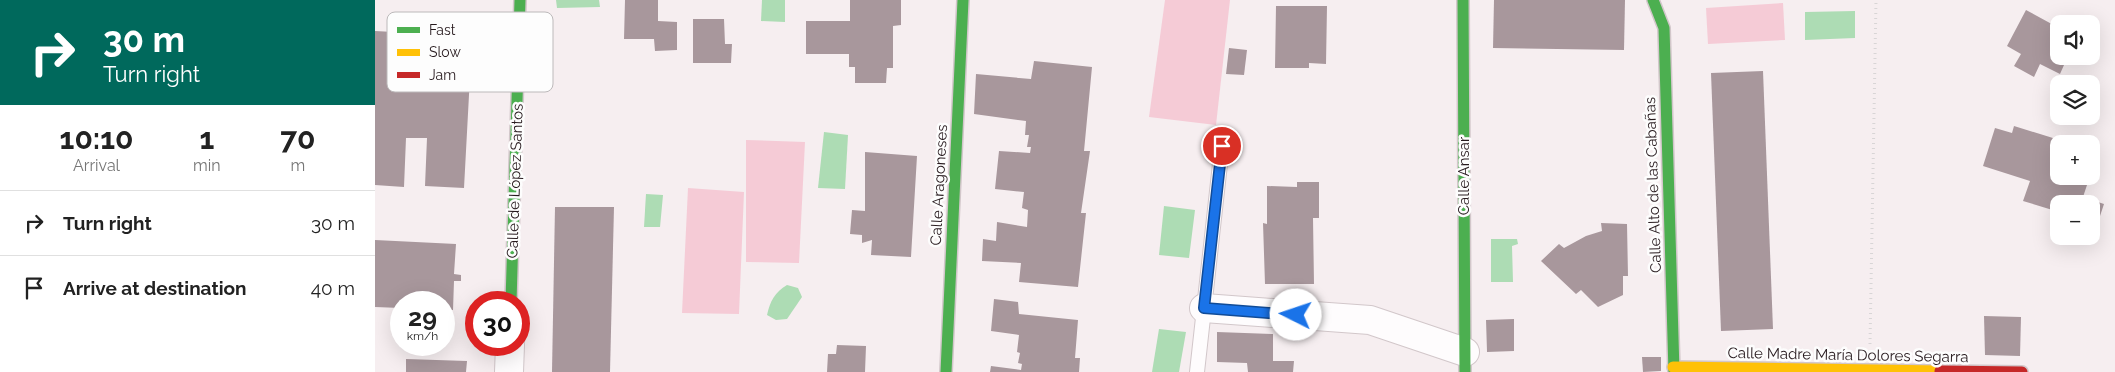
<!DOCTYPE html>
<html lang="en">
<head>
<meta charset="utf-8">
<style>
	body { margin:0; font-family:Raleway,sans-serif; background:#f2f2f2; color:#222; height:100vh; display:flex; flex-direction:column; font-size:19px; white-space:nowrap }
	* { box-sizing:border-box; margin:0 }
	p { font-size:16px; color:#767676 }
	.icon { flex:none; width:28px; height:28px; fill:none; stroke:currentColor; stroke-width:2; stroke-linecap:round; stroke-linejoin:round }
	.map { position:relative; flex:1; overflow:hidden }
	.drawer { display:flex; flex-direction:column; background:#fff; width:375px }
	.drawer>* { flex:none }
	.banner { background:#00695c; color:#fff; overflow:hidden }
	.tools { position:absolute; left:1675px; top:15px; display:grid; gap:10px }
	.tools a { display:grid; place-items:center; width:50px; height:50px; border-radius:10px; background:#fff; box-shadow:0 5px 20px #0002; font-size:25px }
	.speed { position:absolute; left:15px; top:291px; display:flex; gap:10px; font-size:25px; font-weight:700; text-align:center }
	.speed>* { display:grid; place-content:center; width:65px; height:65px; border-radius:50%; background:#fff; box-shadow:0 5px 20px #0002; line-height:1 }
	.speed small { font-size:12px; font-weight:400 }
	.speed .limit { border:8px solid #d22; background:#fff; color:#111 }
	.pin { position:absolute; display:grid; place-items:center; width:42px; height:42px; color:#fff; margin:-21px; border:2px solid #fff; border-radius:50%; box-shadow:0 1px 5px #0007 }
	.me { position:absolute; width:55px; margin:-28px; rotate:274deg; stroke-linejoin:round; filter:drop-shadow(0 0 4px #0008) }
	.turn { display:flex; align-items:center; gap:18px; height:105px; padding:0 20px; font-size:22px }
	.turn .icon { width:65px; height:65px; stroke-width:2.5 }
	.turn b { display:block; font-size:35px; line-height:42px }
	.eta { display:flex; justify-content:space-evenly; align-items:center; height:85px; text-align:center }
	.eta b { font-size:30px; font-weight:700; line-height:35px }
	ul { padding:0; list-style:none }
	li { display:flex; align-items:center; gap:15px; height:65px; padding:0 20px; border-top:1px solid #e0e0e0 }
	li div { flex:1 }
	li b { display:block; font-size:19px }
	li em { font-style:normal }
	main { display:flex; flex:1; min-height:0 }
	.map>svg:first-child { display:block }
	.green { fill:#f5cbd6 }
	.water { fill:#addcb4 }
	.building { fill:#a8979c }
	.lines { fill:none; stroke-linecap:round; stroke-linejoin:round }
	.lane-casing { stroke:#d2c7ca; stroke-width:16 }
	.street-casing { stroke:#d2c7ca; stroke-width:30 }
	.fast-casing { stroke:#d2c7ca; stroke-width:14 }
	.slow-casing { stroke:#d2c7ca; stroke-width:14 }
	.jam-casing { stroke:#d2c7ca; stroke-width:14 }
	.path { stroke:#d8d5d6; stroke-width:3; stroke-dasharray:1 4; stroke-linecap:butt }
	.lane { stroke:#fefcfd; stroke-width:14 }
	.street { stroke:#fefcfd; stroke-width:28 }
	.fast { stroke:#4caf50; stroke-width:11 }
	.slow { stroke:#ffc107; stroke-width:11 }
	.jam { stroke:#c62828; stroke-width:11 }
	.route-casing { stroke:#114b97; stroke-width:12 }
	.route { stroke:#1a73e8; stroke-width:9 }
	.labels { text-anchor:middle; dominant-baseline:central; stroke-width:5; stroke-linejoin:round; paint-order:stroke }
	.street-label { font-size:15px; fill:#26191d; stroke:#fdfdfd }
	.key { fill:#fdfdfd; stroke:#bcb9ba; stroke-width:1 }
	.key-label { font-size:14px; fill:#26191d }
</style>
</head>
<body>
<main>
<section class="drawer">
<div class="banner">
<div class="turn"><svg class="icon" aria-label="right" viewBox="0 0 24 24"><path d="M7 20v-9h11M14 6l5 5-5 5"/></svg><div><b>30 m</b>Turn right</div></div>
</div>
<div class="eta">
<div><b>10:10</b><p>Arrival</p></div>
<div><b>1</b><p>min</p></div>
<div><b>70</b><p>m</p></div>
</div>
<ul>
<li><svg class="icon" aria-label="right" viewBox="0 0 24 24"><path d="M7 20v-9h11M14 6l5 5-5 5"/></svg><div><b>Turn right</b></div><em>30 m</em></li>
<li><svg class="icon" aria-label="arrive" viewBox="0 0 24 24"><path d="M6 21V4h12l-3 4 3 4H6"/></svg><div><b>Arrive at destination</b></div><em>40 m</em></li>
</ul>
</section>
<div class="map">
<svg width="1740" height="372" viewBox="0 0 1740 372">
	<rect width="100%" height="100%" fill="#f6eef0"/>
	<g class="green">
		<path d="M790 0H855L841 125 774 117Z"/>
		<path d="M1408 3 1410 40 1333 44 1331 8Z"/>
		<path d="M371 140 430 142 424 263 371 262Z"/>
		<path d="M313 188 369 192 364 314 307 313Z"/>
	</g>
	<g class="water">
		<path d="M181 0H224L225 7 182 8Z"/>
		<path d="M387 0H410V22L386 21Z"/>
		<path d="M1480 11V38L1430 40V12Z"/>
		<path d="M449 132 473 135 470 189 443 188Z"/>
		<path d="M271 194 288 195 285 227H269Z"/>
		<path d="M789 206 820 210 814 258 784 255Z"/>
		<path d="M1116 239H1142L1143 244 1137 246 1138 282H1116Z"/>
		<path d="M412 285 423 288 427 297 412 319 401 320 392 315C395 301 400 292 412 285Z"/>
		<path d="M784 329 811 332 804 372H777Z"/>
	</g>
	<g class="building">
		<path d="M250 0H283V21L302 22V50L280 51 279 39H249Z"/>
		<path d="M475 0H526V25L518 26V68H512L511 83H480V67H474V54H431V21H475Z"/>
		<path d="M1119 0H1250L1249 50 1118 48Z"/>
		<path d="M901 6H952L951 64 934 63V68H900Z"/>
		<path d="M1651 10 1684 28V56H1693L1685 74 1665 64 1659 77 1639 66 1646 54 1632 46Z"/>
		<path d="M318 19H349L350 44H357L356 63H318Z"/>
		<path d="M0 31 37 33 34 90 55 91 58 37 97 39 89 188 50 186 52 138H31L29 187 0 185Z"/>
		<path d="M854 48 872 50 869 75 851 74Z"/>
		<path d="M659 61 717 67 709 151H715L706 213H711L703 287 644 282 646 263 607 261 608 239 621 241 622 222 652 227 653 210 647 208 649 192 620 189 624 151 655 153 656 147H652L654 135H650L651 121 599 114 601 74 656 79Z"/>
		<path d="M1388 71 1398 329 1346 331 1336 73Z"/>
		<path d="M1639 126 1694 143 1684 144V176H1715L1708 197 1729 204 1716 243 1696 237 1716 236V204H1684V212L1648 201 1655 181 1608 166 1620 128 1637 133Z"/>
		<path d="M490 152 542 156 536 257 496 255 497 240 487 243V235L475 234 477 210 490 211Z"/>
		<path d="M922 182H944V218H938L939 284H890L888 223 892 224V186L922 187Z"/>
		<path d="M180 207H239L235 372H177Z"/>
		<path d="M1226 223 1252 224 1253 276H1248V295L1223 307 1206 290 1201 294 1166 261 1184 244 1189 248 1211 236 1227 231Z"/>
		<path d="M0 240 81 244 79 274 86 275V281H79L78 310H69V302H26V308L0 307Z"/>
		<path d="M619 299 643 302 644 314 703 320 700 358H705L704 372H615L616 366 646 370 647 364 643 363 645 353 642 352 644 335 616 331Z"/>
		<path d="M1609 316 1646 317 1645 356 1610 355Z"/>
		<path d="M1139 319V351L1112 352 1111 320Z"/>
		<path d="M842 332 898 334V361H919L918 372H873L872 363 842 362Z"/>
		<path d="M462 345 491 346 490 372H452L453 354H461Z"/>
		<path d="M1267 357H1286V371L1268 372Z"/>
		<path d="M31 359 92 361 91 372H31Z"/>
	</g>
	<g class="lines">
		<defs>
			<path id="lane" d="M822 372 847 146"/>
			<g id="street">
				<path d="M829 308 995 320 1090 352"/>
				<path d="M134 372 135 345"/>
			</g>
			<g id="fast">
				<path d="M1088 0 1090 372"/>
				<path d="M1278 0 1289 28 1299 372"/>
				<path d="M136 302 145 0"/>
				<path d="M571 372 588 0"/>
			</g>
			<path id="slow" d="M1298 367 1565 371"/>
			<path id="jam" d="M1565 371 1647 372"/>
		</defs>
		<use href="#lane" class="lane-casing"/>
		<use href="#street" class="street-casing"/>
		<use href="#fast" class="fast-casing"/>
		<use href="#slow" class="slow-casing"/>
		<use href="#jam" class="jam-casing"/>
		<path class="path" d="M1495 344 1501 0"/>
		<use href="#lane" class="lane"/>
		<use href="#street" class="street"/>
		<use href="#fast" class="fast"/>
		<use href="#slow" class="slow"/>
		<use href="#jam" class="jam"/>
	</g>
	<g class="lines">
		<defs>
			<path id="route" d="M847 146 829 308 921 315"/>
		</defs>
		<use href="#route" class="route-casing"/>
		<use href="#route" class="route"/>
	</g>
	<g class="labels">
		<g class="street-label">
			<text transform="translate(1089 176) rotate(-90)">Calle Ansar</text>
			<text transform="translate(140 181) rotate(-88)">Calle de López Santos</text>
			<text transform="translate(564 185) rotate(-87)">Calle Aragoneses</text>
			<text transform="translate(1278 185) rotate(-92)">Calle Alto de las Cabañas</text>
			<text transform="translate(1473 355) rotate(1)">Calle Madre María Dolores Segarra</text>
		</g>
	</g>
	<rect x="12" y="12" width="166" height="80" rx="8" class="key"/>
	<rect x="22" y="27" width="23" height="6" fill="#4caf50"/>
	<rect x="22" y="49" width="23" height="7" fill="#ffc107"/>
	<rect x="22" y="72" width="23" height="6" fill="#c62828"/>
	<g class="key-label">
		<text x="54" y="35">Fast</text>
		<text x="54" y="57">Slow</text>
		<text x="54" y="80">Jam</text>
	</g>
</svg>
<div class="tools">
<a><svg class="icon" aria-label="sound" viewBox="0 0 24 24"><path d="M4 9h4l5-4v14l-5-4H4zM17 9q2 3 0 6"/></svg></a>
<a><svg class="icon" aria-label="layers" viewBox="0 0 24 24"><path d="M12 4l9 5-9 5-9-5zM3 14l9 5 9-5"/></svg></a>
<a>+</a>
<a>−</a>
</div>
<div class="speed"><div>29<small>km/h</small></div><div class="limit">30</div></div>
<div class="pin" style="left:847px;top:146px;background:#d93025"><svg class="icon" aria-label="arrive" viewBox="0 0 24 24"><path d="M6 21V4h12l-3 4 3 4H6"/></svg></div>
<svg class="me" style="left:921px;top:315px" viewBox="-20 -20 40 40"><circle r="19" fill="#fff"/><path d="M0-13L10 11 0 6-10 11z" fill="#1a73e8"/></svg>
</div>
</main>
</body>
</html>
